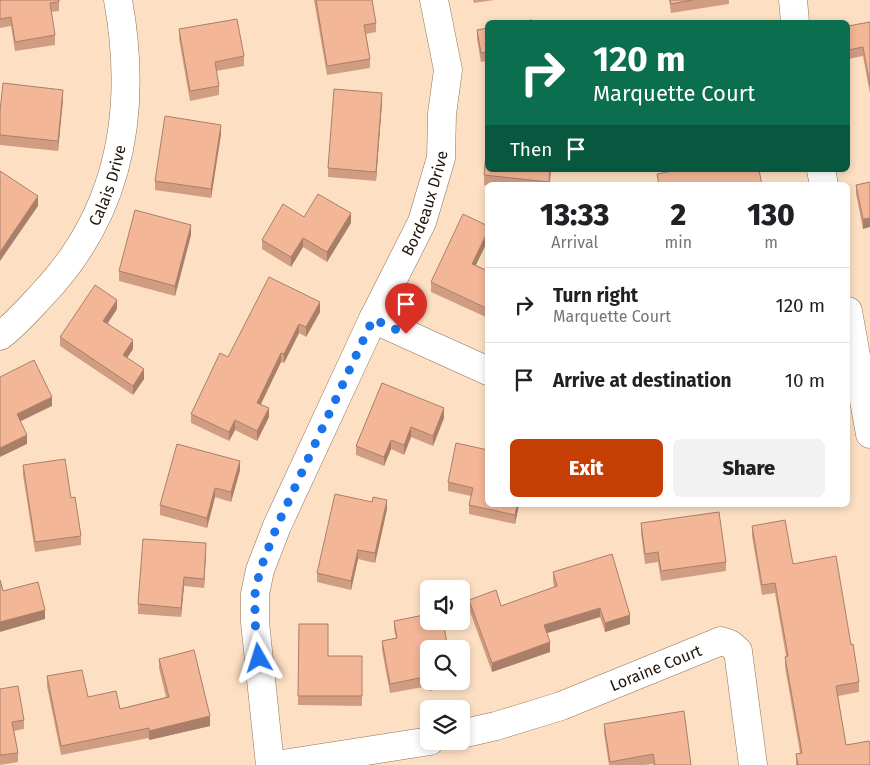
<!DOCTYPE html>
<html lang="en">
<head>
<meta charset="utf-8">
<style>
	body { margin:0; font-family:"Fira Sans",sans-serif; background:#f2f2f2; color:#202124; height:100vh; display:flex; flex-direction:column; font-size:19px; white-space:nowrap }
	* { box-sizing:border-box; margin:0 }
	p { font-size:16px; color:#757577 }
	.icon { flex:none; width:28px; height:28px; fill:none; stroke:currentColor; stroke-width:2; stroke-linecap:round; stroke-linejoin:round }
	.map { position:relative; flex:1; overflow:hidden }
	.side { position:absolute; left:485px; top:182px; width:365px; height:325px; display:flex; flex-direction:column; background:#fff; border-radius:8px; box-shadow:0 2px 8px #0003 }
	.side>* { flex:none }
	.top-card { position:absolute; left:485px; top:20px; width:365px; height:152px; border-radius:8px; box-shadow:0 2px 8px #0003; background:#0b6e4f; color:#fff; overflow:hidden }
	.fabs { position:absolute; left:420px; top:580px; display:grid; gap:10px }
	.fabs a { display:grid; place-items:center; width:50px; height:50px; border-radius:8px; background:#fff; box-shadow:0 2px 8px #0003; font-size:25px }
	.pin { position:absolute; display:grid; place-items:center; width:42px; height:42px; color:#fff; margin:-51px -21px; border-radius:50% 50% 50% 0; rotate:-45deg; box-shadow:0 0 5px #0007 }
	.pin .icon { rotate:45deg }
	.me { position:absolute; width:55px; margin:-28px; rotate:354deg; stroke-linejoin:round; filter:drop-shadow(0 0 4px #0008) }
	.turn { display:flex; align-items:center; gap:18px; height:105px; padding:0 25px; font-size:22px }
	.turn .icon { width:65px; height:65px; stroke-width:2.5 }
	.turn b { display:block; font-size:35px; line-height:42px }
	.then { display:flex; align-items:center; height:48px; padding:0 25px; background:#0003; gap:10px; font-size:19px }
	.eta { display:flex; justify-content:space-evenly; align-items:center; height:85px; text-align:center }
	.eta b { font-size:30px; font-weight:800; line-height:35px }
	.primary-button { display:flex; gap:10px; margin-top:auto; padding:10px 25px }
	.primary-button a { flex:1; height:58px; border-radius:8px; background:#c53e03; color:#fff; font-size:20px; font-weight:800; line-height:58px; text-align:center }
	.primary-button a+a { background:#f2f2f2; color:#202124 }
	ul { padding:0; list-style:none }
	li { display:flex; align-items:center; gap:15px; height:75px; padding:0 25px; border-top:1px solid #e0e0e0 }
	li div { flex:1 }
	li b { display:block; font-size:19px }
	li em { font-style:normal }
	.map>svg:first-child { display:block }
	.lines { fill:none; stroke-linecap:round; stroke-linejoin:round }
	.minor-casing { stroke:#8d7459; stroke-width:29 }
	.minor { stroke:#fff; stroke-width:28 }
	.wall { fill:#d19d82 }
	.shaded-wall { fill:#aa7f6a }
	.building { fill:#f3b697; stroke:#aa7f6a }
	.route { stroke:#1a73e8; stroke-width:9; stroke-dasharray:0 16.2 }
	.labels { text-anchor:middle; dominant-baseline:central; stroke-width:4.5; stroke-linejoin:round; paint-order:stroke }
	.street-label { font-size:16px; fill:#20170c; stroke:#fde0c3 }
</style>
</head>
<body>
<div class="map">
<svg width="870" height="765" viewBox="0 0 870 765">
	<rect width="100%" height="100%" fill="#fde0c3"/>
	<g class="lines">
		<defs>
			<g id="minor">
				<path d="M793 0 795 22"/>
				<path d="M821 170 824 185"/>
				<path d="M848 311 870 434"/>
				<path d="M373 319 488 371"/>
				<path id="s1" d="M0 336C15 325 28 310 41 296 121 213 138 110 118 0"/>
				<path id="s2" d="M461 734 496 726 561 706 721 641 730 644 738 651 753 765"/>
				<path id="s3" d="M270 765 255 622V594L260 570 277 526 373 319 422 222 441 158 442 114 448 70 434 0"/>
				<path d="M276 765 430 741"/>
			</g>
		</defs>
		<use href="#minor" class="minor-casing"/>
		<use href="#minor" class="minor"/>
	</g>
	<g class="wall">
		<path d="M0 0 59 2V11L51 12 55 35V45L15 51 11 26 0 28Z"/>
		<path d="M314 0H372L376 23V32L366 34 370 59V68L327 75Z"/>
		<path d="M473 0H494L474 3Z"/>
		<path d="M669 0H729V4L671 13Z"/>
		<path d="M870 22V94L863 56 848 59V26Z"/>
		<path d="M488 28V61L481 62 477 39V30Z"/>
		<path d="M179 29 244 56V66L216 71 219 86V95L190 101 179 39Z"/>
		<path d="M63 99 58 151 0 145V111Z"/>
		<path d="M382 102 376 181 328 177V168Z"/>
		<path d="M221 134 211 198 155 190V181Z"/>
		<path d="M488 170H551L550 185H484V175Z"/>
		<path d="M870 182 863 229 856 194V185Z"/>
		<path d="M304 217 351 223 327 262 303 247 291 267 262 249V240Z"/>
		<path d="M488 226V240L476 265 488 271V318L431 292V282Z"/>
		<path d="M191 235 175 296 119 281V271Z"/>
		<path d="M117 309 108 323 133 349 127 358 144 379 133 395 60 346V337Z"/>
		<path d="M320 312 306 337 299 333 284 363 281 362 261 404 269 417 257 441 235 430 229 441 191 423V414L228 357Z"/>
		<path d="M382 383 444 418 433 446 411 437 404 455 391 449 384 466 356 455V446Z"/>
		<path d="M488 450 519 505 515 524 469 514V505L471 496 448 491V482Z"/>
		<path d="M23 465 71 498 81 536V545L35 552 23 475Z"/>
		<path d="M240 470 231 502 215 497 207 528 160 515V505Z"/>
		<path d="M387 509 375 563 358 559 351 590 317 582V573Z"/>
		<path d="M641 523 726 562V571L661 581 658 562 645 564 641 533Z"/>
		<path d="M752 526 793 564 851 645 859 682V692L838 696 846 745 870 765H796V754L800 753 785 667V657L786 656 775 593 762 595 752 536Z"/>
		<path d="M206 553 204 588 184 586 181 617 138 614V604Z"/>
		<path d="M553 572 630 624 605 632 600 617 547 633 550 652 492 672 469 609V600L501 606 554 587 553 581Z"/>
		<path d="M394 621 429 649V681H453V686L429 691V686L390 693 382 650V641L396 638 394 630Z"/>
		<path d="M299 624 328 656H362V706L298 705Z"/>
		<path d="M159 659 210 726 149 740V738L61 755 47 686V676L88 697 120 709 166 697 159 668Z"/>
		<path d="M0 689 24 720V729L14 731 18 753V762L0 765Z"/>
		<path d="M604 724 691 765H653V764L645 765H609L604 733Z"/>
	</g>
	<g class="shaded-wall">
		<path d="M63 90V99L58 151V141Z"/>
		<path d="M382 93V102L376 181V172Z"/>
		<path d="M221 125V134L211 198V189Z"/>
		<path d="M550 170H551L549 185Z"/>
		<path d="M38 196V206L0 261V252Z"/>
		<path d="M351 213V223L327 262V252Z"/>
		<path d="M870 218V227L863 229V219Z"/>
		<path d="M191 225V235L175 296V286Z"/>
		<path d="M488 231V240L472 273V264Z"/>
		<path d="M303 238V247L291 267V257Z"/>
		<path d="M117 300V309L103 330V321Z"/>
		<path d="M320 302V312L306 337V327Z"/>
		<path d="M299 324V333L284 363V354Z"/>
		<path d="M133 340V349L123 364V355Z"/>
		<path d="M281 353V362L257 412V403Z"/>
		<path d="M144 369V379L133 395V386Z"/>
		<path d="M52 397V406L17 423V414Z"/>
		<path d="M269 408V417L257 441V431Z"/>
		<path d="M444 408V418L433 446V436Z"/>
		<path d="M235 420V430L229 441V432Z"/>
		<path d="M411 427V437L404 455V445Z"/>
		<path d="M27 435V444L0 457V448Z"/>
		<path d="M391 440V449L384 466V457Z"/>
		<path d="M240 461V470L231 502V492Z"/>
		<path d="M215 488V497L207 528V518Z"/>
		<path d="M387 500V509L375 563V553Z"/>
		<path d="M517 505H519L515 524V515Z"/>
		<path d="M206 543V553L204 588V579Z"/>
		<path d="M358 550V559L351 590V581Z"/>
		<path d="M184 577V586L181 617V608Z"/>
		<path d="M600 608V617L544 634V625Z"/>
		<path d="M45 610V619L0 632V622Z"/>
		<path d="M630 615V624L605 632V623Z"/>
		<path d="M550 642V652L492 672V663Z"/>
		<path d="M210 716V726L149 740V731Z"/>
	</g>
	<g class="building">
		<path d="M0 0H59V2L50 3 55 35 15 42 11 17 0 19Z"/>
		<path d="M316 0H372L376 23 364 25 370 59 327 66Z"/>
		<path d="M670 0H693L671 4Z"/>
		<path d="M237 19 244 56 215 62 219 86 190 91 179 29Z"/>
		<path d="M532 20V22H518Z"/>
		<path d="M870 22V85L863 47 848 50V26Z"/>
		<path d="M488 28V52L481 53 477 30Z"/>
		<path d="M3 83 63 90 58 141 0 135V111Z"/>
		<path d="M334 89 382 93 376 172 328 168Z"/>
		<path d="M165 116 221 125 211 189 155 181Z"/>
		<path d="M487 144H488V170H550L549 182 484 175Z"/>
		<path d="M677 170H759L762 185H659L657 174Z"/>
		<path d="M0 171 38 196 0 252Z"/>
		<path d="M870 182V218L863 219 856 185Z"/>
		<path d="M318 194 351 213 327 252 303 238 291 257 262 240 283 204 304 217Z"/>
		<path d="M135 210 191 225 175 286 119 271Z"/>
		<path d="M463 214 488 226V231L472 264 488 271V309L431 282Z"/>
		<path d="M269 277 320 302 306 327 299 324 284 354 281 353 257 403 269 408 257 431 235 420 229 432 191 414 220 353 228 357Z"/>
		<path d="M95 285 117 300 103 321 133 340 123 355 144 369 133 386 60 337Z"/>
		<path d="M34 360 52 397 17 414 27 435 0 448V377Z"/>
		<path d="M382 383 444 408 433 436 411 427 404 445 391 440 384 457 356 446Z"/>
		<path d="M456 443 488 450V505H517L515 515 469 505 473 488 448 482Z"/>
		<path d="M177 444 240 461 231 492 215 488 207 518 160 505Z"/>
		<path d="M65 459 71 498 75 497 81 536 35 542 23 465Z"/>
		<path d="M335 494 372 502 373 497 387 500 375 553 358 550 351 581 317 573Z"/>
		<path d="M719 512 726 562 661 571 658 552 645 554 641 523Z"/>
		<path d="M785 520 793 564 836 556 851 645 853 644 859 682 836 686 846 745 869 741 870 745V765H798L796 754 802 753 785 657 788 656 775 583 762 585 752 526Z"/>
		<path d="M143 539 206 543 204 579 184 577 181 608 138 604Z"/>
		<path d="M612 554 630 615 605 623 600 608 544 625 550 642 492 663 469 600 496 590 501 606 557 586 553 572Z"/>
		<path d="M0 580 3 591 38 582 45 610 0 622Z"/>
		<path d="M429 614V621H443L448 649H429V677V676L390 684 382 641 397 638 394 621Z"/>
		<path d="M299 624H328V656H362V696H298Z"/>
		<path d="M194 650 210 716 149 731V728L61 746 47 676 82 670 88 697 116 691 120 709 169 697 159 659Z"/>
		<path d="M18 686 24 720 12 722 18 753 0 755V689Z"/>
		<path d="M684 711 691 765H655L653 754 610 762 604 724Z"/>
	</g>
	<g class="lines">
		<path class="route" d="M259 658 255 622V594L260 570 277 526 373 319 406 334"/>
	</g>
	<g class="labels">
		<g class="street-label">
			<text stroke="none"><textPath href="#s1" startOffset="188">Calais Drive</textPath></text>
			<text stroke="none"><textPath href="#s3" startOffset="599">Bordeaux Drive</textPath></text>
			<text stroke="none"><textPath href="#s2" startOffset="206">Loraine Court</textPath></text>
		</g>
	</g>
</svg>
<div class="fabs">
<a><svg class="icon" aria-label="sound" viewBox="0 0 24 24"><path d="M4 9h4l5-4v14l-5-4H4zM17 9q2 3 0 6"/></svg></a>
<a><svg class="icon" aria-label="search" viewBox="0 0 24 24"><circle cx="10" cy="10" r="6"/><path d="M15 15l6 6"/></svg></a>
<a><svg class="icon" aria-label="layers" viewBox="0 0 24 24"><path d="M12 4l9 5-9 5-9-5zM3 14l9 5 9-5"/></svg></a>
</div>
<div class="pin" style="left:406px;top:334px;background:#d93025"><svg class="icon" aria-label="arrive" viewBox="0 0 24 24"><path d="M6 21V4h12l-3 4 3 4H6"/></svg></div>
<svg class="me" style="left:259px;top:658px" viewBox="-20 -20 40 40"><path d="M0-17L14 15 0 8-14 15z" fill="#1a73e8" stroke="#fff" stroke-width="4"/></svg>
<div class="top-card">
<div class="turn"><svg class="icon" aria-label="right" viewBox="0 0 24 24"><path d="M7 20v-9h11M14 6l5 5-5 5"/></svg><div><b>120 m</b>Marquette Court</div></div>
<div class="then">Then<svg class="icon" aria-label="arrive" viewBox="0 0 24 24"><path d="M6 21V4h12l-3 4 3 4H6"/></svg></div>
</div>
<section class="side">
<div class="eta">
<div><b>13:33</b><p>Arrival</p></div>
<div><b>2</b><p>min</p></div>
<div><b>130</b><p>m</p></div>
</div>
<ul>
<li><svg class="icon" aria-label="right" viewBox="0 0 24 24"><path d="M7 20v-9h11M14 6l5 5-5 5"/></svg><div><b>Turn right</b><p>Marquette Court</p></div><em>120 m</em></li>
<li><svg class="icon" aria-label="arrive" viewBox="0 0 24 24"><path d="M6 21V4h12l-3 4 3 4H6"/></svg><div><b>Arrive at destination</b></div><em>10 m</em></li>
</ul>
<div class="primary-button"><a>Exit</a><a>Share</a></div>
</section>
</div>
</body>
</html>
